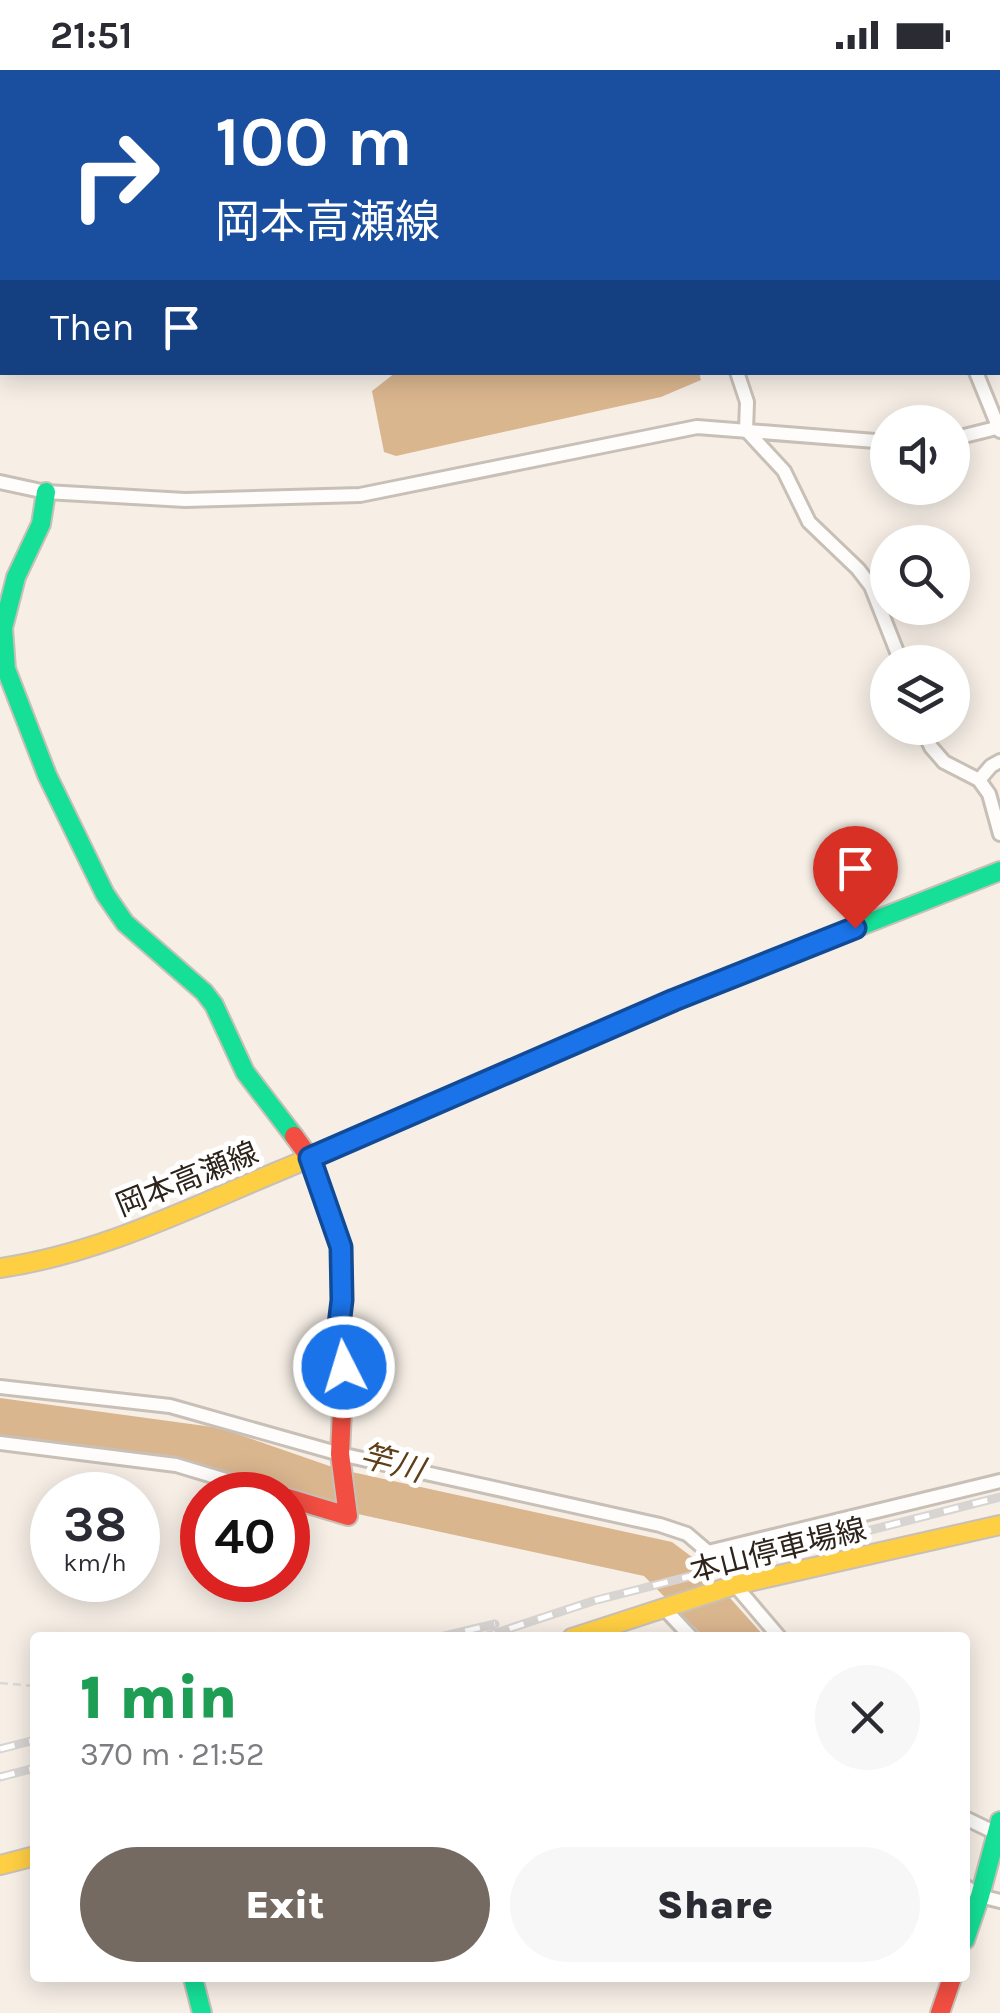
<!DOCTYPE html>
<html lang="en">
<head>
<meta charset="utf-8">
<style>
	body { margin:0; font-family:Karla,"Noto Sans JP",sans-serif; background:#f7f7f7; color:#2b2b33; height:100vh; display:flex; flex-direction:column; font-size:38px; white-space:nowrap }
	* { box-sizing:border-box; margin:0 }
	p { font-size:32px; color:#7c7c81 }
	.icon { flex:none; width:55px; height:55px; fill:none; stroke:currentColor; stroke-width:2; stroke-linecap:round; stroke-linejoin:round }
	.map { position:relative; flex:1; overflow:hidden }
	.sheet { position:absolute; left:30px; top:1562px; width:940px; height:350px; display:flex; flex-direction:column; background:#fff; border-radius:10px; box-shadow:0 5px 25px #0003 }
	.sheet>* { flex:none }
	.top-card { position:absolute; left:0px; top:0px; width:1000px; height:305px; box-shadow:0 5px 25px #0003; background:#1a4fa0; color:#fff; overflow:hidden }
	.tools { position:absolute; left:870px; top:335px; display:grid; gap:20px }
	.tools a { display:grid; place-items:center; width:100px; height:100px; border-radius:50%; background:#fff; box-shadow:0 5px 25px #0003; font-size:50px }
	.speed { position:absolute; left:30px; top:1402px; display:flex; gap:20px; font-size:50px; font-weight:700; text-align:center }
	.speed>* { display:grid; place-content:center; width:130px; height:130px; border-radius:50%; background:#fff; box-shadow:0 5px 25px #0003; line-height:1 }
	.speed small { font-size:25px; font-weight:400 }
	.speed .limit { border:15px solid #d22; background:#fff; color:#111 }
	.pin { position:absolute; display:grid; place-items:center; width:85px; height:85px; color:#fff; margin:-102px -42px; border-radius:50% 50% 50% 0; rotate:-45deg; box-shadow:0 0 10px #0007 }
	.pin .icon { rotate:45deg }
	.me { position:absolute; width:110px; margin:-55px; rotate:355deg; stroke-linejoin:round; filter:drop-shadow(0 0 8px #0008) }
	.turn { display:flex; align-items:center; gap:35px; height:210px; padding:0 50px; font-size:45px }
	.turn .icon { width:130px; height:130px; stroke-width:2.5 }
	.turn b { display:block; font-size:70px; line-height:85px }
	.then { display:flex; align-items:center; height:95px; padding:0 50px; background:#0003; gap:20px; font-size:38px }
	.round { display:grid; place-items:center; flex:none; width:105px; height:105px; border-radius:52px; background:#f7f7f7 }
	.summary { display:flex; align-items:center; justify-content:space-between; height:170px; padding:0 50px }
	h1 { font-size:60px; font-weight:800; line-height:75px; color:#1e9e55 }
	.cta { display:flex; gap:20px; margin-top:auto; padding:20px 50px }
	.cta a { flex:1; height:115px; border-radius:60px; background:#746a61; color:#fff; font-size:40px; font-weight:800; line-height:115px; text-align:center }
	.cta a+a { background:#f7f7f7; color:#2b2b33 }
	.status { display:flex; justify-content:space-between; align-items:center; height:70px; padding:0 50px; background:#fff; direction:ltr }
	.status svg { height:28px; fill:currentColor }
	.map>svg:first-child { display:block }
	.water { fill:#dab68f }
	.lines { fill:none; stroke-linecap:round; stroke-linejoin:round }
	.street-casing { stroke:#c8c0b7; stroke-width:18 }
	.fast-casing { stroke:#c8c0b7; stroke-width:22 }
	.slow-casing { stroke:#c8c0b7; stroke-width:22 }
	.jam-casing { stroke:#c8c0b7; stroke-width:22 }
	.path { stroke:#dbd9d6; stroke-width:2.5; stroke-dasharray:8 5; stroke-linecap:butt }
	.street { stroke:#fefdfb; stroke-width:12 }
	.fast { stroke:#16e098; stroke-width:18 }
	.slow { stroke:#ffcf43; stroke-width:18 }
	.jam { stroke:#f24e42; stroke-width:18 }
	.rail-casing { stroke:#d7d4d1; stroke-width:9 }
	.rail { stroke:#fff; stroke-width:5; stroke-dasharray:15; stroke-linecap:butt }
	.route-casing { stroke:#114b97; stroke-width:25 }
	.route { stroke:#1a73e8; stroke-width:18 }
	.labels { text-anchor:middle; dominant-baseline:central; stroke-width:10; stroke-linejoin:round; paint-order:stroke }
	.street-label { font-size:30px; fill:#2d231a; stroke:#fff }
	.water-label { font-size:32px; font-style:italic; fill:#603f18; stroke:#fff }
</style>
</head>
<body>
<div class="status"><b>21:51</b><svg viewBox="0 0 49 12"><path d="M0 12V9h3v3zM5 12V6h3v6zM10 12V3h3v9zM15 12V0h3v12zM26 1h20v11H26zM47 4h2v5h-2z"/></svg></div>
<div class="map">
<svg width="1000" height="1943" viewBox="0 0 1000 1943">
	<rect width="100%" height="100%" fill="#f7efe6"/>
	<g class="water">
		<path d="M395 303 699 302 701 310 661 327 396 386 384 382 372 321Z"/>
		<path d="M0 1328 220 1358 338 1399 672 1472 696 1490 765 1567H704L644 1506 353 1443 174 1388 0 1367Z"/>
	</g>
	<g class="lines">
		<defs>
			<g id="street">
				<path d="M400 0 403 2"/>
				<path d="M701 2 702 0"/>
				<path d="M899 2V0"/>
				<path d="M737 302 747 332 746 360 784 401 809 452 858 499 871 516 901 592"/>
				<path d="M976 302 1000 361"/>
				<path d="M952 369 1000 357"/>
				<path d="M0 412 46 422 185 430 360 425 697 357 888 372"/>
				<path d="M922 658 931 677 944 692 979 710 989 724 1000 764"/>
				<path d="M979 710 991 696 1000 691"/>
				<path d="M0 1317 170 1336 340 1384 660 1455 687 1464 708 1482 1000 1411"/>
				<path d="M0 1373 176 1395 276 1425"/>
				<path d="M735 1515 780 1568"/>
				<path d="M664 1538 692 1568"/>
				<path d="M965 1748 1000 1765"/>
				<path d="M965 1816 980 1826 1000 1831"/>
			</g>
			<g id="fast">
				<path d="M46 422 41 454 16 507 3 558 6 599 47 705 105 824 125 853 204 922 214 935 245 1002 294 1066"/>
				<path d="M797 881 1000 801"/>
				<path d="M965 1870 980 1826 1000 1751"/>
				<path d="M193 1908 202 1943"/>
			</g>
			<g id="slow">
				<path d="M0 1198C98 1184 188 1139 279 1101 452 1029 622 950 797 881"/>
				<path d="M572 1568 735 1515 1000 1455"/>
				<path d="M0 1795 35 1786"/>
			</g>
			<g id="jam">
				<path d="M288 1428 348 1446 340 1384 344 1297 337 1272 342 1230 341 1177 310 1088 294 1066"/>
				<path d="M940 1943 952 1908"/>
			</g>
		</defs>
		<use href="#street" class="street-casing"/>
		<use href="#fast" class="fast-casing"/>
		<use href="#slow" class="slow-casing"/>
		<use href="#jam" class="jam-casing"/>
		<path class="path" d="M0 1613 35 1616"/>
		<use href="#street" class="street"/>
		<use href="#fast" class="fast"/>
		<use href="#slow" class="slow"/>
		<use href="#jam" class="jam"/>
		<defs>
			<g id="rail">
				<path d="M436 1568 495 1554"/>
				<path d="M481 1568 593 1531 1000 1427"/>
				<path d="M0 1679 35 1670"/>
				<path d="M0 1707 35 1698"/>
			</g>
		</defs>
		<use href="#rail" class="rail-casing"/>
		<use href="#rail" class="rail"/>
	</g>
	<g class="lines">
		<defs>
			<path id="route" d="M344 1297 337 1272 342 1230 341 1177 310 1088 674 930 855 858"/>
		</defs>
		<use href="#route" class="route-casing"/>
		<use href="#route" class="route"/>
	</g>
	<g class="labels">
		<g class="street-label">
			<text transform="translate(187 1109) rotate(-22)">岡本高瀬線</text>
			<text transform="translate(778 1480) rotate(-14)">本山停車場線</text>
		</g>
		<g class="water-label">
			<text transform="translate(392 1393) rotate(15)">竿川</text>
		</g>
	</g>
</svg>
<div class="tools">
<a><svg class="icon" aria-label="sound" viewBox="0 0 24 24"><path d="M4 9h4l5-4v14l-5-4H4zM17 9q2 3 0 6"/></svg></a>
<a><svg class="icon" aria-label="search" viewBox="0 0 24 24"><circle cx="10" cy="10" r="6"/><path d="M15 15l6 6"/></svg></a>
<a><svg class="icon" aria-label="layers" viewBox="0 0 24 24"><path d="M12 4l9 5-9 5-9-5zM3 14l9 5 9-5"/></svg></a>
</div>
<div class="speed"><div>38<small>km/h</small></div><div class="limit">40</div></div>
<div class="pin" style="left:855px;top:858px;background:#d93025"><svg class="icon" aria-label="arrive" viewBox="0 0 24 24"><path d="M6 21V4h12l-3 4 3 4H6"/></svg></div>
<svg class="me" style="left:344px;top:1297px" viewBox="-20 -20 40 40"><circle r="17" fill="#1a73e8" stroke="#fff" stroke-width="3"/><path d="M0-11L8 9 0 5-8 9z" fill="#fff"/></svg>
<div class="top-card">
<div class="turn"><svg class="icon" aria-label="right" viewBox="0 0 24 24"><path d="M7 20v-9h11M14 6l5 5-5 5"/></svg><div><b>100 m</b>岡本高瀬線</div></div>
<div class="then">Then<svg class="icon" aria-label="arrive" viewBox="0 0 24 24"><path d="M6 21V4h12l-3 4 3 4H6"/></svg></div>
</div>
<section class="sheet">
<div class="summary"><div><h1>1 min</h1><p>370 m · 21:52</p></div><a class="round"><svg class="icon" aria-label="close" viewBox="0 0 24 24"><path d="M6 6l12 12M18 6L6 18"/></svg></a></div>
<div class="cta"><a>Exit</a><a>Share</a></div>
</section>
</div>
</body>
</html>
